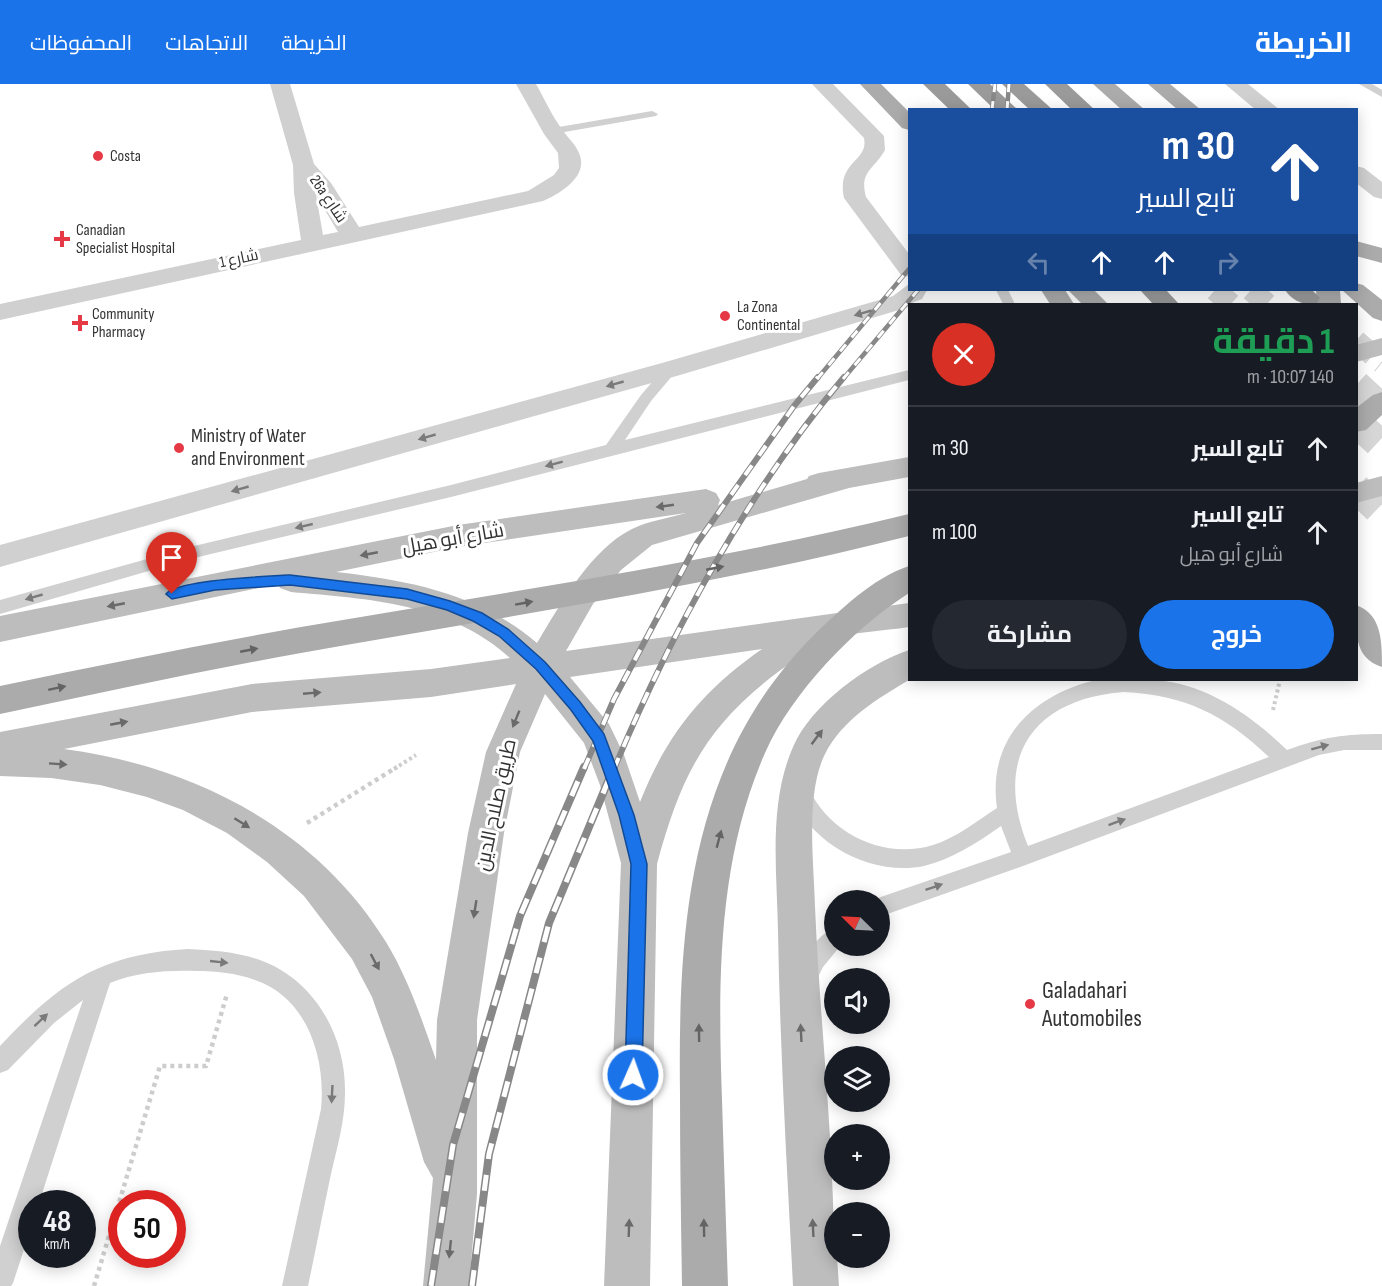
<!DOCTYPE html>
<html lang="ar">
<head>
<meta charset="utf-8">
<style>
	body { margin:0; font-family:"Sofia Sans Condensed",Cairo,sans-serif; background:#242831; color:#f1f3f6; direction:rtl; height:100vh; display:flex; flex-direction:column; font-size:22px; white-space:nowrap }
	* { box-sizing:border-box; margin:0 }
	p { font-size:20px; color:#9ea1a6 }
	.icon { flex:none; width:33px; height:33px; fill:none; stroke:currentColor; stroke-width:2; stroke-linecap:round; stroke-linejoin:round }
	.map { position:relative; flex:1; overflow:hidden; direction:ltr }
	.panel { position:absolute; left:908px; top:219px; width:450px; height:378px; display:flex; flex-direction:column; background:#171b24; border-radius:0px; box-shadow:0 3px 15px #0003; direction:rtl }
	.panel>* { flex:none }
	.guide { position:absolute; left:908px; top:24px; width:450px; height:183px; border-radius:0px; box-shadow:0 3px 15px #0003; direction:rtl; background:#1a4fa0; color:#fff; overflow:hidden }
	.needle { width:39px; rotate:294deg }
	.tools { position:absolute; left:824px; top:806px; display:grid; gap:12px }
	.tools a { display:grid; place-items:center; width:66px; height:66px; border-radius:50%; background:#171b24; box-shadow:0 3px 15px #0003; font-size:30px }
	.speed { position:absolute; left:18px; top:1106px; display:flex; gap:12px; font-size:30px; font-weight:700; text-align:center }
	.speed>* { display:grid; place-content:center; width:78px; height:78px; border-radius:50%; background:#171b24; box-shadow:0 3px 15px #0003; line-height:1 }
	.speed small { font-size:15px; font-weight:400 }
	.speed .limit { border:9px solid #d22; background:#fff; color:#111 }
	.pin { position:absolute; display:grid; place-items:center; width:51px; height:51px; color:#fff; margin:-62px -26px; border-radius:50% 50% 50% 0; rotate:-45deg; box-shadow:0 0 6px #0007 }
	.pin .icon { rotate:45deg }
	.me { position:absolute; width:66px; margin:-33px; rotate:2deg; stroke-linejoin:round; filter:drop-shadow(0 0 4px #0008) }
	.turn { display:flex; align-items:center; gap:21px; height:126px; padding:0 24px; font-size:27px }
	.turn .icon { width:78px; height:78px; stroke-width:2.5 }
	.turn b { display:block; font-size:42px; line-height:51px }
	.lanes { display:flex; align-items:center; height:57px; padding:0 24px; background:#0003; justify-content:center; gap:30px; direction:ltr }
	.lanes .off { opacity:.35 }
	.round { display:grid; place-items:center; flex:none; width:63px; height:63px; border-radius:32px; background:#242831 }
	.overview { display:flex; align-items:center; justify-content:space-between; height:102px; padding:0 24px }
	h1 { font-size:36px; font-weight:700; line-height:45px; color:#1e9e55 }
	.button { display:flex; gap:12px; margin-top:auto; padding:12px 24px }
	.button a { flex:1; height:69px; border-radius:36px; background:#1a73e8; color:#fff; font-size:24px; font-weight:700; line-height:69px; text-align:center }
	.button a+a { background:#242831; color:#f1f3f6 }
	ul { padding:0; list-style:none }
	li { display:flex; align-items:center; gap:18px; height:84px; padding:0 24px; border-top:2px solid #363941 }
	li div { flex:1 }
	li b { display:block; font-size:22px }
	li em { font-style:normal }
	header { display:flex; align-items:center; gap:36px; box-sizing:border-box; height:84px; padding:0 30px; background:#1a73e8; color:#fff }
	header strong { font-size:28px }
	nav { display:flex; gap:33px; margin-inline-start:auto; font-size:21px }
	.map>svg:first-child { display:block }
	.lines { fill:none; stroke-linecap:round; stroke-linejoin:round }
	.motorway-tunnel-far1 { stroke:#d6d6d6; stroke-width:22; stroke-dasharray:22 11; stroke-linecap:butt }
	.motorway-tunnel { stroke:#d6d6d6; stroke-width:30; stroke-dasharray:30 15; stroke-linecap:butt }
	.path-far1 { stroke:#cdcdcd; stroke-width:4; stroke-dasharray:3 3; stroke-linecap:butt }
	.path { stroke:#cdcdcd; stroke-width:4.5; stroke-dasharray:4 4; stroke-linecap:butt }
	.service { fill:#d0d0d0; fill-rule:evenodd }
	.minor { fill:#d0d0d0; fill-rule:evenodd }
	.secondary { fill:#bdbdbd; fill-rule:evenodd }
	.primary { fill:#ababab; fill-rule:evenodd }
	.motorway { fill:#9a9a9a; fill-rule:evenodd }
	.rail-far2-casing { stroke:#888; stroke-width:4.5 }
	.rail-far1-casing { stroke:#888; stroke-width:6 }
	.rail-casing { stroke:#888; stroke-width:8 }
	.rail-far2 { stroke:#fff; stroke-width:3; stroke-dasharray:9; stroke-linecap:butt }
	.rail-far1 { stroke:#fff; stroke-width:4; stroke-dasharray:12; stroke-linecap:butt }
	.rail { stroke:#fff; stroke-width:5; stroke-dasharray:16; stroke-linecap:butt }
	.oneway { fill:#7a7a7a }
	.oneway2 { fill:#6a6a6a }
	.oneway3 { fill:#636363 }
	.route { fill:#1a73e8; stroke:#114b97; stroke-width:1.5 }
	.poi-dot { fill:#e63946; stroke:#fff; stroke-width:2 }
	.labels { text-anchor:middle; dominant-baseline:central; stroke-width:6; stroke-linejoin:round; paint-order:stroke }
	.far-poi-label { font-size:16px; fill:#333; stroke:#fff; text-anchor:start }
	.far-street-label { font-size:16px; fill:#333; stroke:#fff }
	.poi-label { font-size:20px; fill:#333; stroke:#fff; text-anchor:start }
	.street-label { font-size:20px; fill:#333; stroke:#fff }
	.near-poi-label { font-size:24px; fill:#333; stroke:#fff; text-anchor:start }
</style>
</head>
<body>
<header>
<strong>الخريطة</strong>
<nav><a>الخريطة</a><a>الاتجاهات</a><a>المحفوظات</a></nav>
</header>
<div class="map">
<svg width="1382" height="1202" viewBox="0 0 1382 1202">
	<rect width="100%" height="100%" fill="#fff"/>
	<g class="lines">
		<g class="motorway-tunnel-far1">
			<path d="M1215 206 1231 220"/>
			<path d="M1251 206 1267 220"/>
			<path d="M1356 257 1382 279"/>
		</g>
		<g class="motorway-tunnel">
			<path d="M1356 301 1382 325"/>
			<path d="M1356 338 1382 362"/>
			<path d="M1356 404 1382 429"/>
		</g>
		<g class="path-far1">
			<path d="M1273 626 1280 596"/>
			<path d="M394 685 416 671"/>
		</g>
		<g class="path">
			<path d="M307 739 397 683"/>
			<path d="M94 1202 160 982H206L227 910"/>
		</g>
		<g class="service">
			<path d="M1359 0H1372L1382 6V13Z"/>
			<path d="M652 27 658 30 656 32 553 50 547 47 553 44Z"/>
			<path d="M996 206H1008L1015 220H1003Z"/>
			<path d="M671 280 678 285 651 317 625 356 909 286V296L451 413 190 475 0 530V516L190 463 451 401 606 361 641 311 666 282Z"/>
			<path d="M1096 596C1116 596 1136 594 1156 596 1207 600 1252 632 1287 666 1323 653 1344 650 1382 650V666H1344L1319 671 1023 782 879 833V816H872L1011 768 1001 742C977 759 952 775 924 782 873 793 809 760 792 711L795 705 802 702 809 705C830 750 884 776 933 761 956 754 977 737 997 724 987 655 1033 611 1096 596ZM1124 608C1185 611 1225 631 1269 673L1028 762C993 675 1031 615 1124 608Z"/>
			<path d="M834 844V861H841L823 883 813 903 805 906 797 903 794 895C802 877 815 852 834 844Z"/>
			<path d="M188 865C212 866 237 868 260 876 315 896 346 952 345 1009 345 1037 337 1064 331 1090 323 1127 316 1165 308 1202H282L321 1025C326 975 308 914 255 896 236 889 216 887 196 887 168 886 137 888 110 899L39 1119H32V1141L13 1199 11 1202H0V1162L83 916 54 939 8 986 0 989V962C59 899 100 870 188 865Z"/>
		</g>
		<g class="minor">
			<path d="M270 0H290L314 80 331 99 359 143 528 107 554 91 559 84 558 69 544 50 516 0H536C545 16 553 34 564 48 569 55 575 60 578 67 591 91 561 109 543 117L0 236V220L301 156 294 109 293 81ZM316 111 338 148 323 151Z"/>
			<path d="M812 0H833L884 52 885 66C874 86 859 87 866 113L909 170V193L901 191 844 114C836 77 869 78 864 54Z"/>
			<path d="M1225 0H1248L1280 26H1256Z"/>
			<path d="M1356 82 1364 84 1382 98V115L1374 113 1356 99Z"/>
			<path d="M909 200V206H927L922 215 909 220V223L680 291 0 483V461L662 279 893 212Z"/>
		</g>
		<g class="secondary">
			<path d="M1382 254V271L1356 278V261Z"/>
			<path d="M909 373V393L849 404 652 461 621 486 593 520 566 567 909 519V543C883 547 853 548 827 555 816 559 794 577 782 585 706 641 681 691 657 780L650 1202H604L621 779 600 701 584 659 545 610 520 668 504 749 477 936V1110L469 1202H423L433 1094 424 1078 394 975 372 913 352 875 304 812 267 778 227 749 183 726 147 713 100 701 51 694 0 692V648L252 600 431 585 510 574C450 519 369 515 291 508L280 504 278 500 0 558V532L458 441 706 405 716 409 720 416 718 421 807 395 809 392 819 389ZM686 429C669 434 648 437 632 445 591 465 560 521 537 559 480 510 408 496 336 488L458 463ZM762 565C702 607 667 650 640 718L624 671 609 640 570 593ZM516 600 486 668 468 749 437 936 436 976C422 936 408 894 386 858 316 744 193 682 64 665L252 628 431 613Z"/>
			<path d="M1382 392V412L1356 419V399Z"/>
			<path d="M909 566V596C877 615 843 635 825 670 805 710 814 779 815 823 820 940 834 1056 834 1173H837L839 1202H793C787 1084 780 966 778 847 777 787 768 720 793 663 811 621 867 580 909 566Z"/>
		</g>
		<g class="primary">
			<path d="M860 0H881L909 28V46L902 44Z"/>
			<path d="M1093 0H1115L1145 26H1122Z"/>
			<path d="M1148 0H1170L1201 26H1178Z"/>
			<path d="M1356 157 1382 164V179L1356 172Z"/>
			<path d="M1356 199 1363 201 1382 216V237L1373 234 1342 206H1356Z"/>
			<path d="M1041 206H1065L1074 220H1050Z"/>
			<path d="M1068 206H1094L1108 220H1082Z"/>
			<path d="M1316 206H1340L1341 220H1317Z"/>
			<path d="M1382 308V331L1366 346 1356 348V324L1373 311Z"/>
			<path d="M909 430V452C708 503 505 532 301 569 200 587 100 609 0 630V602C100 581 200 561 301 543 505 508 708 479 909 430Z"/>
			<path d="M909 482V509C854 544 792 608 765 669 717 778 718 899 722 1016 724 1078 726 1140 728 1202H682C681 1138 680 1075 680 1011 678 842 688 677 814 551 841 525 873 494 909 482Z"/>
			<path d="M1356 521C1382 530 1382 558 1382 583 1353 574 1356 546 1356 521Z"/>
		</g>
		<g class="motorway">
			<path d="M923 0H945L972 26H950Z"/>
			<path d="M968 0H990L1018 26H995Z"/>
			<path d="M1002 0H1024L1053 26H1030Z"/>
			<path d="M1045 0H1067L1095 26H1072Z"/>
			<path d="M1140 206H1166L1179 220H1153Z"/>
			<path d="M1285 206H1312L1320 214 1317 219C1303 222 1293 217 1285 206Z"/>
		</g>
		<defs>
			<g id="rail-far2">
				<path d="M992 26 995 0"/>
				<path d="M1007 26 1009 0"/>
				<path d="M817 295 909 185"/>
				<path d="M843 295 918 206"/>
			</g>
			<g id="rail-far1">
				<path d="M584 685 614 615 697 459 794 322 818 293"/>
				<path d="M614 685C671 548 749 406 844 293"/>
			</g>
			<g id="rail">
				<path d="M431 1202 453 1061 520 832 584 683"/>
				<path d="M472 1202 489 1070 549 839 614 683"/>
			</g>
		</defs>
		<use href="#rail-far2" class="rail-far2-casing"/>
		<use href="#rail-far1" class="rail-far1-casing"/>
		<use href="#rail" class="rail-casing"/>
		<use href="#rail-far2" class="rail-far2"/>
		<use href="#rail-far1" class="rail-far1"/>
		<use href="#rail" class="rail"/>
	</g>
	<defs><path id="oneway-solid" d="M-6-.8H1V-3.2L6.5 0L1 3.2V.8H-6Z" transform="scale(1.5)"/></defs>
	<g class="oneway">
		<use href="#oneway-solid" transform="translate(863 229) rotate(164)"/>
		<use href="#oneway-solid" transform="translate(615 300) rotate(164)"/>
		<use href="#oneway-solid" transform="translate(427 353) rotate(164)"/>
		<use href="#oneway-solid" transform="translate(554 380) rotate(165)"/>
		<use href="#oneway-solid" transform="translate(240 405) rotate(164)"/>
		<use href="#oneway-solid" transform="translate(304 442) rotate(167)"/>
		<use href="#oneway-solid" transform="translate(34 513) rotate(164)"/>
		<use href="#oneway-solid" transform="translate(1320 663) rotate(-15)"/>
		<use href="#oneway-solid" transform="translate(1117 738) rotate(-20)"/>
		<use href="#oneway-solid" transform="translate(934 803) rotate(-19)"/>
		<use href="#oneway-solid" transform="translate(219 878) rotate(6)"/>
		<use href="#oneway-solid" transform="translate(41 936) rotate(-43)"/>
		<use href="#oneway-solid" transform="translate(332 1010) rotate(93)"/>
	</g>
	<g class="oneway2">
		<use href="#oneway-solid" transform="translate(665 422) rotate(172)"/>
		<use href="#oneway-solid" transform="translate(369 470) rotate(169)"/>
		<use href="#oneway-solid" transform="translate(116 521) rotate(169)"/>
		<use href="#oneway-solid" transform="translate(312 609) rotate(-5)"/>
		<use href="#oneway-solid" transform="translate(516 635) rotate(112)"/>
		<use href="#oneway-solid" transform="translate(119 639) rotate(-11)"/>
		<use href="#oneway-solid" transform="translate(817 653) rotate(-53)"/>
		<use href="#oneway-solid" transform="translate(58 680) rotate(4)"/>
		<use href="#oneway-solid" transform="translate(242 739) rotate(32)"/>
		<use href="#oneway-solid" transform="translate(475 825) rotate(99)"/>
		<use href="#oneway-solid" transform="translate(375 878) rotate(62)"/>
		<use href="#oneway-solid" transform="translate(801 949) rotate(-93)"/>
		<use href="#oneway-solid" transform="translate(629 1144) rotate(-88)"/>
		<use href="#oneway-solid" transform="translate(813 1144) rotate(-93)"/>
		<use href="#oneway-solid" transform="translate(450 1165) rotate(96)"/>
	</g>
	<g class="oneway3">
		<use href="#oneway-solid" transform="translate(715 484) rotate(-11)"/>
		<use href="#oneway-solid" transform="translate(524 519) rotate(-10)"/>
		<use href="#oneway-solid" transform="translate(249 566) rotate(-11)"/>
		<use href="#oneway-solid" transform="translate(57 604) rotate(-12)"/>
		<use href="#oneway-solid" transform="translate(719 755) rotate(-75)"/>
		<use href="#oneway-solid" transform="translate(699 949) rotate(-91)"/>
		<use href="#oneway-solid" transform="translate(704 1144) rotate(-91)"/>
	</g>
	<path class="route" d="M290 491 407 505 450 517 482 529 508 545 545 578 580 618 604 650 634 731 647 780 642 991 639 997 633 1000 627 997 625 991 631 780 619 731 593 657 571 626 536 585 499 552 473 537 447 526 407 515 290 501 215 506 172 515 166 510C175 496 269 492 290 491Z"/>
	<g class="poi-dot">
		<circle cx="98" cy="72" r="6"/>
		<path d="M59 146h6v6h6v6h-6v6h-6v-6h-6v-6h6z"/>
		<circle cx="725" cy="232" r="6"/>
		<path d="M77 230h6v6h6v6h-6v6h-6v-6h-6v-6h6z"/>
		<circle cx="179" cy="364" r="6"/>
		<circle cx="1030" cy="920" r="6"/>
	</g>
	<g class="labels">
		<g class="far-poi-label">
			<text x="110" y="72">Costa</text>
			<text x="76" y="146">Canadian<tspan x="76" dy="18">Specialist Hospital</tspan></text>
			<text x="737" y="223">La Zona<tspan x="737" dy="18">Continental</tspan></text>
			<text x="92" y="230">Community<tspan x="92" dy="18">Pharmacy</tspan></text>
		</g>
		<g class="far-street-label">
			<text transform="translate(328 115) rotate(56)">26a شارع</text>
			<text transform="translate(239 175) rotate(-12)">شارع 1</text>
		</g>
		<g class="poi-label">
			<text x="191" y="352">Ministry of Water<tspan x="191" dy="23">and Environment</tspan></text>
		</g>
		<g class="street-label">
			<text transform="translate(453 455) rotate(-10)">شارع أبو هيل</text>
			<text transform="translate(496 721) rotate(-78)">طريق صلاح الدين</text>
		</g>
		<g class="near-poi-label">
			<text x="1042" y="906">Galadahari<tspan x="1042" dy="28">Automobiles</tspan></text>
		</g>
	</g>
</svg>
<div class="tools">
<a><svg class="needle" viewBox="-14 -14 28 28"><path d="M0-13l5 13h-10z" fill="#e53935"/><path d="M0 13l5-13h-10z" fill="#9ea1a6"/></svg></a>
<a><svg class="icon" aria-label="sound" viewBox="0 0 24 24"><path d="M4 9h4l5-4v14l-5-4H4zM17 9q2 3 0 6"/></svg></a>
<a><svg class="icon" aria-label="layers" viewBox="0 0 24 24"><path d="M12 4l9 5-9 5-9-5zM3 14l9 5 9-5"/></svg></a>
<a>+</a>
<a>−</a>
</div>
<div class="speed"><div>48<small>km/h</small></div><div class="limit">50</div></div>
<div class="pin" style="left:172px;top:510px;background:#d93025"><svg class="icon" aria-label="arrive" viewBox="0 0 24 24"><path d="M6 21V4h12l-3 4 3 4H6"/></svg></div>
<svg class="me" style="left:633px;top:991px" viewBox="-20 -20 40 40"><circle r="17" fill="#1a73e8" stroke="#fff" stroke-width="3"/><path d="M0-11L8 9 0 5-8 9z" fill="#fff"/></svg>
<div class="guide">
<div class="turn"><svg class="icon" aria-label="ahead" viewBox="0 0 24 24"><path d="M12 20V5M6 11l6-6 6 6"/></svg><div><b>30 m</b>تابع السير</div></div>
<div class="lanes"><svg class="icon off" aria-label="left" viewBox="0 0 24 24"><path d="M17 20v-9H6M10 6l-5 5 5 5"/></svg><svg class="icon" aria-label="ahead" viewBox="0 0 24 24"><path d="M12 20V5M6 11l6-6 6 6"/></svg><svg class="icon" aria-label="ahead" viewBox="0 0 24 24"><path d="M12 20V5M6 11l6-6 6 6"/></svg><svg class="icon off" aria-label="right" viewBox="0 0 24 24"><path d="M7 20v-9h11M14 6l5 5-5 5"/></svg></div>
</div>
<section class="panel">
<div class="overview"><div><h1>1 دقيقة</h1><p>140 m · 10:07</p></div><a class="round" style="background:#d93025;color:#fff"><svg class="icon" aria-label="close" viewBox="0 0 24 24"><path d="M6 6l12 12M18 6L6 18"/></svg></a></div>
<ul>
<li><svg class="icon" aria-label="ahead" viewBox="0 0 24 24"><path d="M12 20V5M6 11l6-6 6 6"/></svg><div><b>تابع السير</b></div><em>30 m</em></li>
<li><svg class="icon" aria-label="ahead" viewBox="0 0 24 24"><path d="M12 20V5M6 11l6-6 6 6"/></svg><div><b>تابع السير</b><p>شارع أبو هيل</p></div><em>100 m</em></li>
</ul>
<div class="button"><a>خروج</a><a>مشاركة</a></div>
</section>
</div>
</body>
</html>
